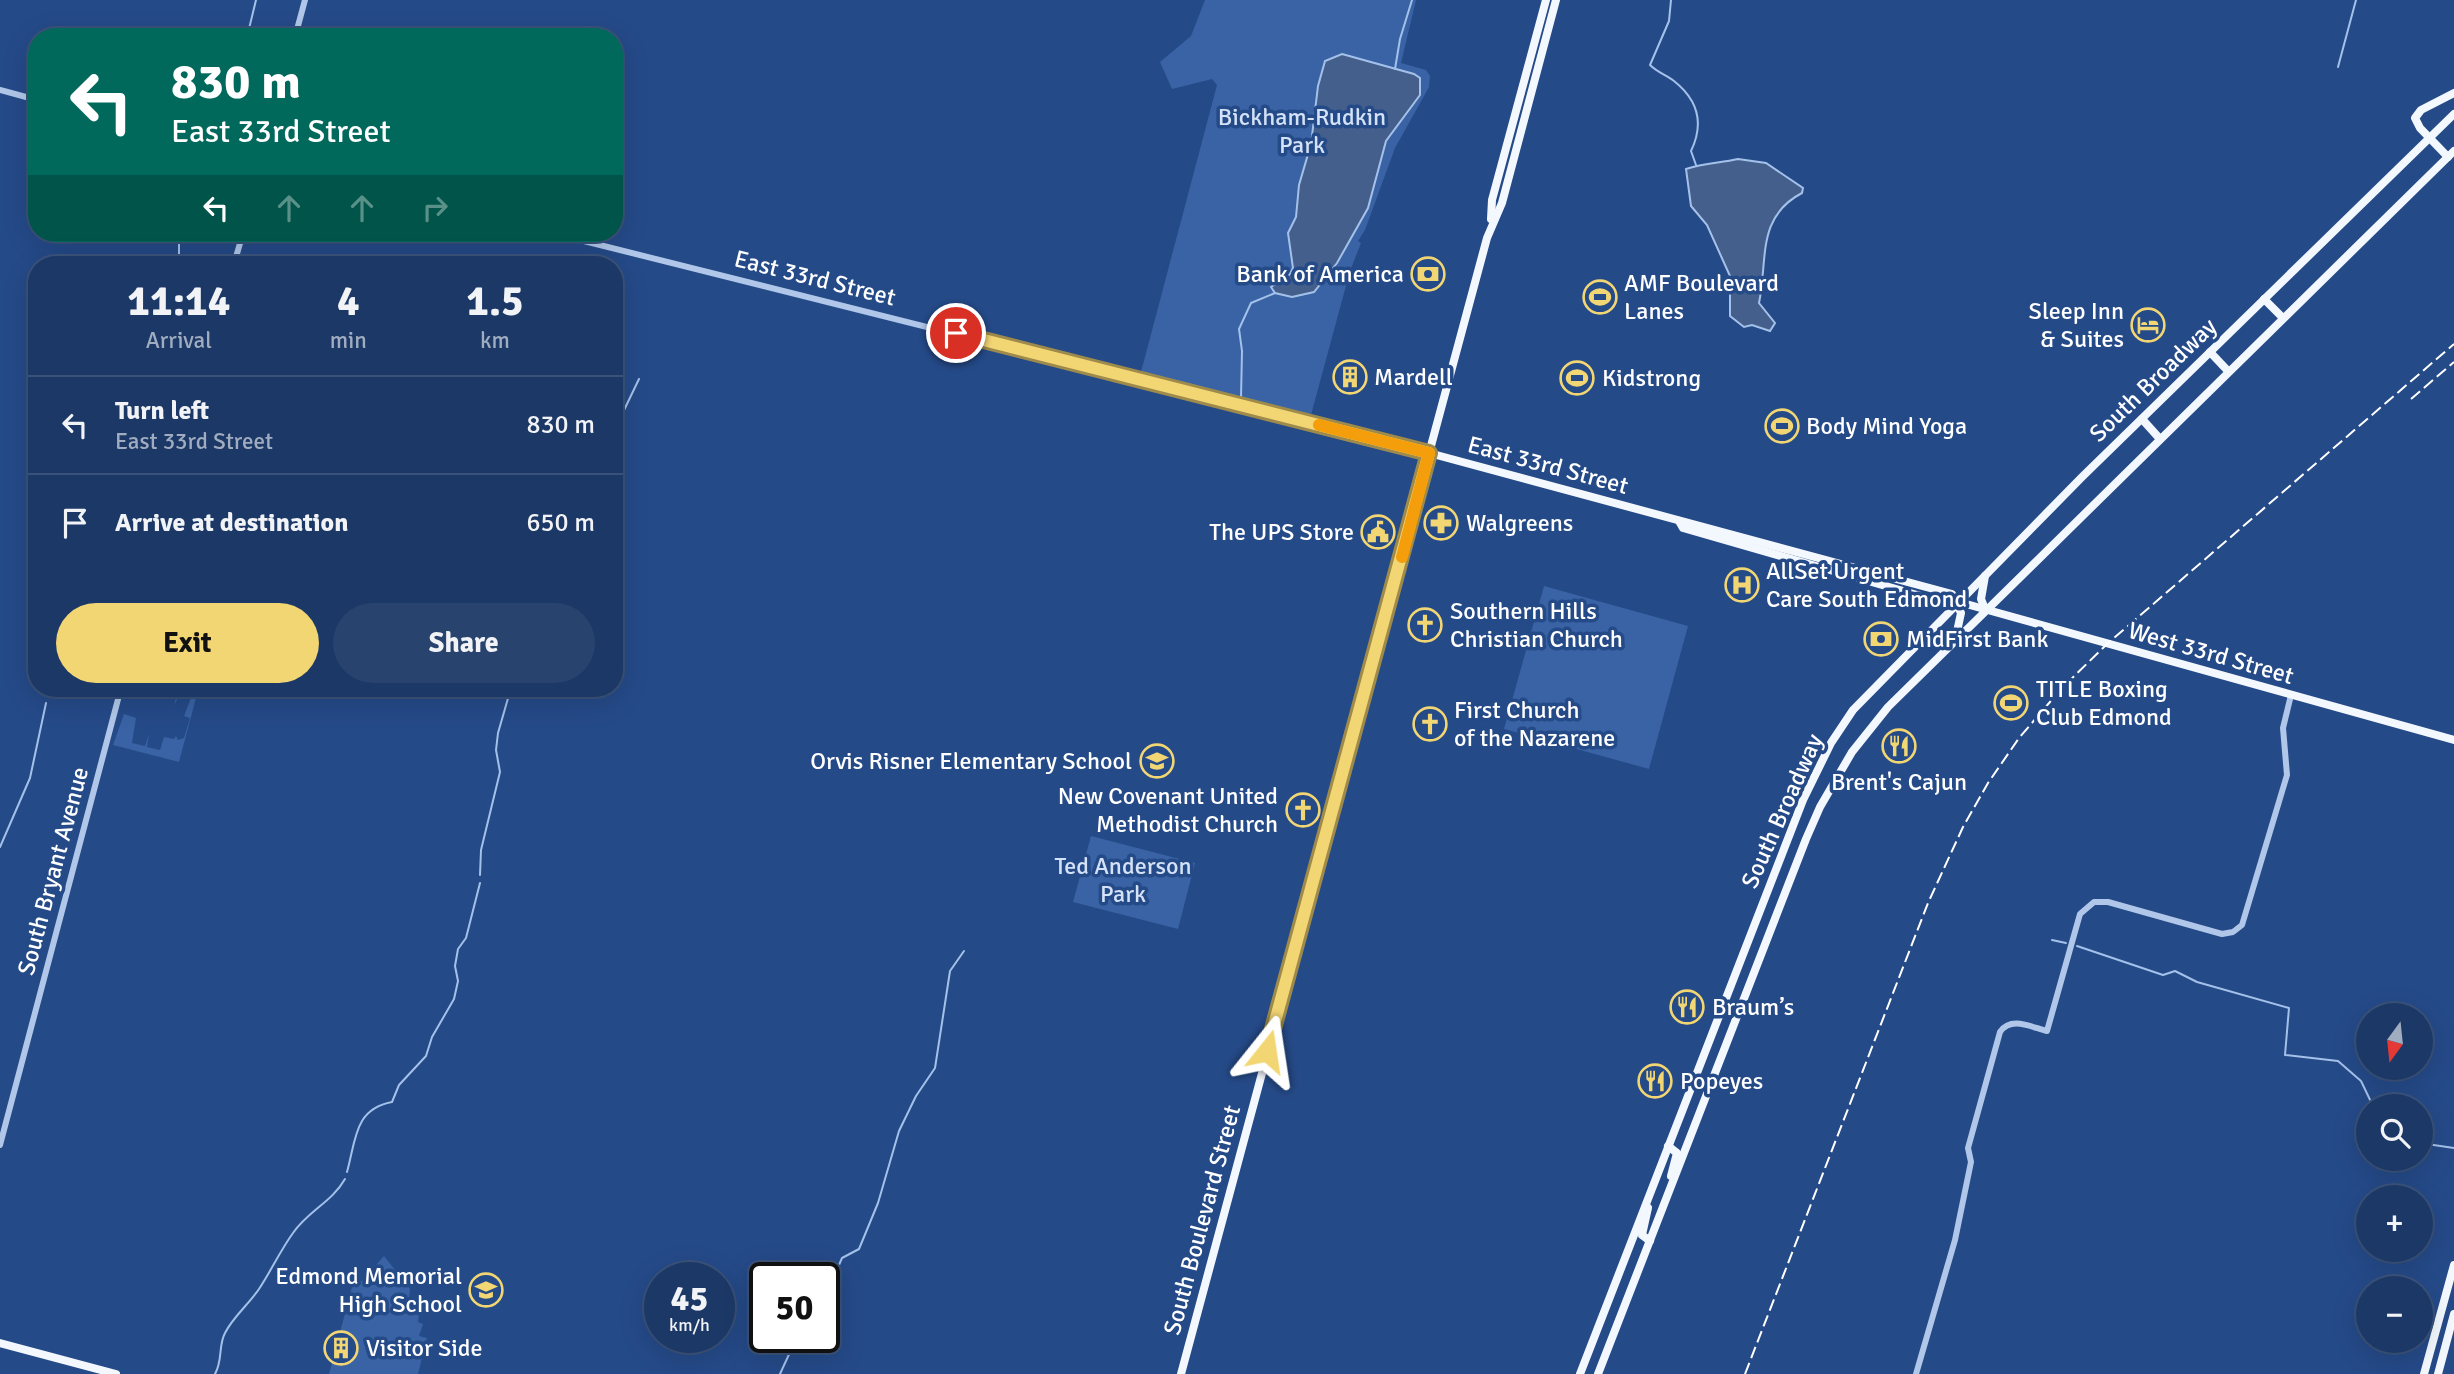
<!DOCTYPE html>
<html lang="en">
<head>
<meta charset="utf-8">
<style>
	body { margin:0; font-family:Signika,sans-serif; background:#29436f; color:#f1f3f6; height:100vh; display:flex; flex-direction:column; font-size:26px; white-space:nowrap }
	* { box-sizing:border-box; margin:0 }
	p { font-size:23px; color:#a0acbf }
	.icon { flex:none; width:38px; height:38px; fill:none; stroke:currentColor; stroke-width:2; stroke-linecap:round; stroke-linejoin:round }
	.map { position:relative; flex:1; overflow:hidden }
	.panel { position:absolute; left:28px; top:256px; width:595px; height:441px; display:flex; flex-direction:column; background:#1c3866; border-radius:28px; box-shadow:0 7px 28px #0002,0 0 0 2px #3a527a }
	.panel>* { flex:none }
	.guide { position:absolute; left:28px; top:28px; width:595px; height:214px; border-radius:28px; box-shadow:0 7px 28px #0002,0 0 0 2px #3a527a; background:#00695c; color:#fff; overflow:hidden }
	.needle { width:46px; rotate:195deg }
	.buttons { position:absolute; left:2356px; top:1003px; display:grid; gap:14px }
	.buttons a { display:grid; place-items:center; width:77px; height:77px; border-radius:50%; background:#1c3866; box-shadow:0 7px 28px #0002,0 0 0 2px #3a527a; font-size:35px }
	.speed { position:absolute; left:644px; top:1262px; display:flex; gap:14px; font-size:35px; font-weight:700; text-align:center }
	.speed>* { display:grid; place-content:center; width:91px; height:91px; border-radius:50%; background:#1c3866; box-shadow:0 7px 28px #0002,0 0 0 2px #3a527a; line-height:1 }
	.speed small { font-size:18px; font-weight:400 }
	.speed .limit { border:4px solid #111; border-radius:10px; background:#fff; color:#111 }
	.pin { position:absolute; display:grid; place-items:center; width:60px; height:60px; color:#fff; margin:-30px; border:4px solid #fff; border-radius:50%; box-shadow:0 2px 7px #0007 }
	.me { position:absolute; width:77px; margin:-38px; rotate:15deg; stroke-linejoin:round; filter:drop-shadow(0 0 5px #0008) }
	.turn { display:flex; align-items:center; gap:24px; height:147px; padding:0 28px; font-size:32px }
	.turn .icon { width:91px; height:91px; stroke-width:2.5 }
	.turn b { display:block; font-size:49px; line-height:60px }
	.lanes { display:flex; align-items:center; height:66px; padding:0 28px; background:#0003; justify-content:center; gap:35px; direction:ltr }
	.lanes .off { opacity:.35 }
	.eta { display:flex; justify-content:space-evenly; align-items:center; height:119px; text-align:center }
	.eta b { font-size:42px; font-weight:800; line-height:49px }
	.action { display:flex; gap:14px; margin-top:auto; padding:14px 28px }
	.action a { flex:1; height:80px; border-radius:42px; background:#f3d674; color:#111; font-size:28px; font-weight:800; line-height:80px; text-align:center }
	.action a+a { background:#29436f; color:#f1f3f6 }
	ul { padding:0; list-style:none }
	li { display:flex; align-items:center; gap:21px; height:98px; padding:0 28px; border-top:2px solid #3a527a }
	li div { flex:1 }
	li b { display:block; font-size:26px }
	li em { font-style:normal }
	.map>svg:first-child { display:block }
	.green { fill:#3963a4 }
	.water { fill:#445f8b; stroke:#a4c1ea; stroke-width:2 }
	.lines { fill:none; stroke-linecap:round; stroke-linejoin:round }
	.stream { stroke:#a4c1ea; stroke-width:2 }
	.minor { stroke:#b0c7e9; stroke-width:6 }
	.major { stroke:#f3f7fe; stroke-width:8 }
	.rail { stroke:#fff; stroke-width:2; stroke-dasharray:12 5; stroke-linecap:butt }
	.route-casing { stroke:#9e8b4b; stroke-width:18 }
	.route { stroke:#f3d674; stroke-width:12 }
	.slow { stroke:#f59e0b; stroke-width:12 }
	.labels { text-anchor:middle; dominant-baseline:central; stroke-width:7; stroke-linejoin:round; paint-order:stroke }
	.park-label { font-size:24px; fill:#d4e2f7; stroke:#254a88 }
	.poi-label { font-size:24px; fill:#fff; stroke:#254a88; text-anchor:start }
	.street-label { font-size:24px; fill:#fff; stroke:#254a88 }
</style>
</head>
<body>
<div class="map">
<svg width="2454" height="1374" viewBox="0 0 2454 1374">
	<rect width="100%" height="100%" fill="#254a88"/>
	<g class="green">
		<path d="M1205 0H1416L1401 63 1426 70 1430 76 1429 87 1395 148 1365 230 1358 241 1361 243 1350 271 1311 415 1141 372 1217 85 1212 79 1172 89 1160 62 1191 36Z"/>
		<path d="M1544 586 1688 626 1649 769 1504 729Z"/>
		<path d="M152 688H173L197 694 179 762 113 745 124 714 136 718 132 743 145 746 149 734 147 747 160 750 164 737 174 739 176 736 178 740 184 738 190 718 184 716 191 698 179 695 174 706 177 694Z"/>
		<path d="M1091 836 1195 863 1178 929 1073 902Z"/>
		<path d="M384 1256 410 1289 409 1299 415 1314 419 1315 418 1322 423 1324 419 1336 427 1338 418 1374H329L354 1279 362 1281Z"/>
	</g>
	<g class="water">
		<path d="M1342 54 1414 74 1420 78V95L1386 141 1368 208 1337 263 1314 292 1292 297 1275 293 1271 287 1289 275 1293 268 1288 233 1296 217 1299 185 1311 144 1318 86 1325 61Z"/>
		<path d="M1738 159 1766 163 1803 188 1802 193C1756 217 1768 260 1759 303L1775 323 1770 331 1752 325 1744 327 1730 316V276L1707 225 1691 206 1686 169C1704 163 1720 163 1738 159Z"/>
	</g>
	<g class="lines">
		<g class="stream">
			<path d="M1671 0 1669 21 1650 65C1657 72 1666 75 1674 81 1698 100 1704 124 1691 151L1696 165"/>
			<path d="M247 37 256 0"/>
			<path d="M2338 67 2356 0"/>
			<path d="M1395 69 1400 39 1412 0"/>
			<path d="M179 256V233"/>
			<path d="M1241 398 1242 351 1239 329 1251 303 1275 293"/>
			<path d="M614 431 639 379"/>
			<path d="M0 847 30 778 46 703"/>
			<path d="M480 875 481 850 500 772 496 750 498 733 511 688"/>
			<path d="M2052 940 2066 943"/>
			<path d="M2077 946 2163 975 2175 971 2197 982 2289 1008 2285 1055 2338 1061 2361 1081 2373 1106"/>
			<path d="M2420 1143 2454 1148"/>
			<path d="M347 1172C356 1140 354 1109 392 1102L399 1085 426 1056 432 1037 454 999 458 981 455 966 458 949 466 938 480 883"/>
			<path d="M824 1298 834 1284 836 1272 842 1258 859 1249 878 1203 899 1131 916 1096 935 1068 950 971 964 951"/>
			<path d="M215 1374C223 1360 218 1346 225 1333 233 1317 249 1304 259 1289 271 1271 280 1251 293 1233 308 1211 332 1202 345 1179"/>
			<path d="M780 1374 797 1337"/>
		</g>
		<g class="minor">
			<path d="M295 37 305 0"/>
			<path d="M0 90 37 100"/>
			<path d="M552 233 1429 453"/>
			<path d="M234 264 243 233"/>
			<path d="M0 1145 121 688"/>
			<path d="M1916 1374 1955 1240 1971 1162 1968 1148 2000 1032C2011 1016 2031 1027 2047 1031L2080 914 2094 902H2108L2222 934 2233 932 2242 925 2287 775 2283 728 2291 695"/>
		</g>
		<g class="major">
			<path d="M2448 157 2420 128 2415 118 2421 110 2454 93"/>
			<path d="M1491 219 1492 200 1546 0"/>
			<path d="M2264 299 2283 318"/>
			<path d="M2210 352 2228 371"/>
			<path d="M2142 419 2160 439"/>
			<path d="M1429 453 1952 594 1961 613 1955 641"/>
			<path d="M1679 521 1683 528 1945 603 1959 602 2454 740"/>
			<path d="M1985 576 1981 599 1985 609"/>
			<path d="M1668 1146 1677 1153 1671 1176"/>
			<path d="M1648 1208 1642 1235 1650 1241"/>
			<path d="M0 1343 116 1374"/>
			<path d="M1181 1374 1487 238 1502 203 1556 0"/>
			<path d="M1580 1374 1803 800 1831 743 1853 710 2082 477 2454 114"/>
			<path d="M1598 1374 1806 839 1820 807 1852 752 1888 707 2454 151"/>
			<path d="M2424 1374 2454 1265"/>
			<path d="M2438 1374 2454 1314"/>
		</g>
		<g class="rail">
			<path d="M2411 399 2454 362"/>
			<path d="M1745 1374 1928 903 1963 827 1988 783 2019 738 2062 688 2107 644 2454 344"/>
		</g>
	</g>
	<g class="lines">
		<defs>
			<path id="route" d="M956 333 1429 453 1267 1051"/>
		</defs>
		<use href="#route" class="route-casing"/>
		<use href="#route" class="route"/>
		<path class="slow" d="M1319 425 1429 453 1402 557"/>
	</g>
	<defs>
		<symbol id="bank-ring" viewBox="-11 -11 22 22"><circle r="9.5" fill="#254a88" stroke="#f3d674" stroke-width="1.5"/><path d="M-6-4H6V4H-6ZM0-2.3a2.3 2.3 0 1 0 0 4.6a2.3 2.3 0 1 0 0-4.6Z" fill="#f3d674"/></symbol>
		<symbol id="stadium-ring" viewBox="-11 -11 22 22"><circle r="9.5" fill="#254a88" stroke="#f3d674" stroke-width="1.5"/><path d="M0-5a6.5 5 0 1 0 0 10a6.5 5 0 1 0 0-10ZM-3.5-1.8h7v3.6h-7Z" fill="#f3d674"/></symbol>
		<symbol id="hotel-ring" viewBox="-11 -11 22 22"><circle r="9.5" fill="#254a88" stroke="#f3d674" stroke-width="1.5"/><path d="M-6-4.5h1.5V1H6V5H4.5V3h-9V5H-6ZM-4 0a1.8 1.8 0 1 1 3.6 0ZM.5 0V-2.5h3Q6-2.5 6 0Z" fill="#f3d674"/></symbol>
		<symbol id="building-ring" viewBox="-11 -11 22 22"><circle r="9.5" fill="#254a88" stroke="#f3d674" stroke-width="1.5"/><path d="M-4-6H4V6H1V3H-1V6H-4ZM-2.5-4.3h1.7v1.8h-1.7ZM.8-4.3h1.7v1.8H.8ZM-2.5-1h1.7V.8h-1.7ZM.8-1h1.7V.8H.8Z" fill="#f3d674"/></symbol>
		<symbol id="pharmacy-ring" viewBox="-11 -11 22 22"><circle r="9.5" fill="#254a88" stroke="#f3d674" stroke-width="1.5"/><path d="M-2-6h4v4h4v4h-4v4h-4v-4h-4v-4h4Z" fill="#f3d674"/></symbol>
		<symbol id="civic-ring" viewBox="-11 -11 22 22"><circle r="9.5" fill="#254a88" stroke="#f3d674" stroke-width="1.5"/><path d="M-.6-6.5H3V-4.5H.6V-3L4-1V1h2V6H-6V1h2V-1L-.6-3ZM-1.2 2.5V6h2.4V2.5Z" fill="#f3d674"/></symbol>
		<symbol id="hospital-ring" viewBox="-11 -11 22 22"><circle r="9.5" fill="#254a88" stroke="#f3d674" stroke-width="1.5"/><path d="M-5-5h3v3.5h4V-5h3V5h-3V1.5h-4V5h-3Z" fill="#f3d674"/></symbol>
		<symbol id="church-ring" viewBox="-11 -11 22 22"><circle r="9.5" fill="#254a88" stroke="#f3d674" stroke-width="1.5"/><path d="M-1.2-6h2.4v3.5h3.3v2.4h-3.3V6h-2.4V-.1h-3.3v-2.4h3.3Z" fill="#f3d674"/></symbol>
		<symbol id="restaurant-ring" viewBox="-11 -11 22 22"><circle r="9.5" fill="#254a88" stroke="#f3d674" stroke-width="1.5"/><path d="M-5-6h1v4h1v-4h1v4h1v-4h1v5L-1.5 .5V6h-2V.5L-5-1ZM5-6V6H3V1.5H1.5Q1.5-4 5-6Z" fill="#f3d674"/></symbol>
		<symbol id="school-ring" viewBox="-11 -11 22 22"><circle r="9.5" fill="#254a88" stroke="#f3d674" stroke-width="1.5"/><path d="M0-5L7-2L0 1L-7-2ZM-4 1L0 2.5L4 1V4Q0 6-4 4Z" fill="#f3d674"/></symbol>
	</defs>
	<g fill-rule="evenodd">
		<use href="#bank-ring" x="1409" y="255" width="38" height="38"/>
		<use href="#stadium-ring" x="1581" y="278" width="38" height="38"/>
		<use href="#hotel-ring" x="2129" y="306" width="38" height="38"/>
		<use href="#building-ring" x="1331" y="358" width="38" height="38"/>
		<use href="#stadium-ring" x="1558" y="359" width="38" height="38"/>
		<use href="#stadium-ring" x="1763" y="407" width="38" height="38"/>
		<use href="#pharmacy-ring" x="1422" y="504" width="38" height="38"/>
		<use href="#civic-ring" x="1359" y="513" width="38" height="38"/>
		<use href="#hospital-ring" x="1723" y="566" width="38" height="38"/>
		<use href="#church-ring" x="1406" y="606" width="38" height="38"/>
		<use href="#bank-ring" x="1862" y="620" width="38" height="38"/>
		<use href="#stadium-ring" x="1992" y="684" width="38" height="38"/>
		<use href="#church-ring" x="1411" y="705" width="38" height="38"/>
		<use href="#restaurant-ring" x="1880" y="727" width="38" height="38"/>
		<use href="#school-ring" x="1138" y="742" width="38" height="38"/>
		<use href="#church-ring" x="1284" y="791" width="38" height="38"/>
		<use href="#restaurant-ring" x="1668" y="988" width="38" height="38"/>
		<use href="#restaurant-ring" x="1636" y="1062" width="38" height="38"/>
		<use href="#school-ring" x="467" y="1271" width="38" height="38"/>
		<use href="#building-ring" x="322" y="1329" width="38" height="38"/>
	</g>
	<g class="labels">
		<g class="park-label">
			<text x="1302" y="117">Bickham-Rudkin<tspan x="1302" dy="28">Park</tspan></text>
			<text x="1123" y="866">Ted Anderson<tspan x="1123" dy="28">Park</tspan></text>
		</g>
		<g class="poi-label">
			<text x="1404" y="274" text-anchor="end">Bank of America</text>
			<text x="1624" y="283">AMF Boulevard<tspan x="1624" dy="28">Lanes</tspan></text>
			<text x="2124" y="311" text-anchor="end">Sleep Inn<tspan x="2124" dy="28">&amp; Suites</tspan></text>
			<text x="1374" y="377">Mardell</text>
			<text x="1602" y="378">Kidstrong</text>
			<text x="1806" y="426">Body Mind Yoga</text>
			<text x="1466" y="523">Walgreens</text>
			<text x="1354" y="532" text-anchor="end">The UPS Store</text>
			<text x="1766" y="571">AllSet Urgent<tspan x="1766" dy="28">Care South Edmond</tspan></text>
			<text x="1450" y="611">Southern Hills<tspan x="1450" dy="28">Christian Church</tspan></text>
			<text x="1906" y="639">MidFirst Bank</text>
			<text x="2036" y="689">TITLE Boxing<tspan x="2036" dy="28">Club Edmond</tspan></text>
			<text x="1454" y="710">First Church<tspan x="1454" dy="28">of the Nazarene</tspan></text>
			<text x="1132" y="761" text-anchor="end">Orvis Risner Elementary School</text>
			<text x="1899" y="782" text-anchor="middle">Brent's Cajun</text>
			<text x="1278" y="796" text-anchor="end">New Covenant United<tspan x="1278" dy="28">Methodist Church</tspan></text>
			<text x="1712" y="1007">Braum’s</text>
			<text x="1680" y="1081">Popeyes</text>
			<text x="462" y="1276" text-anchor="end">Edmond Memorial<tspan x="462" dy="28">High School</tspan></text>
			<text x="366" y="1348">Visitor Side</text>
		</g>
		<g class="street-label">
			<text transform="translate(815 278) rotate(14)">East 33rd Street</text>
			<text transform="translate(2153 380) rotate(-44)">South Broadway</text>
			<text transform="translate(1548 465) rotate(15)">East 33rd Street</text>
			<text transform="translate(2211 653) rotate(16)">West 33rd Street</text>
			<text transform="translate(1782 811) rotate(-66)">South Broadway</text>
			<text transform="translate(53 871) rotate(-75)">South Bryant Avenue</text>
			<text transform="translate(1202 1220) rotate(-75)">South Boulevard Street</text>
		</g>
	</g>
</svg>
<div class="buttons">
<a><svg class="needle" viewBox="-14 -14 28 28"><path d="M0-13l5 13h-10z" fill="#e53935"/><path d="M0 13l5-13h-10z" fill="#a0acbf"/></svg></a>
<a><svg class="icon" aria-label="search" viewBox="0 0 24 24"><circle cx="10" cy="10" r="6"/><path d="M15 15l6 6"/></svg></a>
<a>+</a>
<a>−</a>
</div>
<div class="speed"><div>45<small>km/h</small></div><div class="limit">50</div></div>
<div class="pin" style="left:956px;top:333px;background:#d93025"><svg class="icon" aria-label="arrive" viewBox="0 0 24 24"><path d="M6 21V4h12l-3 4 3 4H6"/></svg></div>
<svg class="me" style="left:1267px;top:1051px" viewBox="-20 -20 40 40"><path d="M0-17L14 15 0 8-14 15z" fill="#f3d674" stroke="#fff" stroke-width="4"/></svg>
<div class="guide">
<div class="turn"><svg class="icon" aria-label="left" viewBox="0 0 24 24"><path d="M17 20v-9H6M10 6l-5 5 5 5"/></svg><div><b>830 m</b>East 33rd Street</div></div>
<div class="lanes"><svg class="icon" aria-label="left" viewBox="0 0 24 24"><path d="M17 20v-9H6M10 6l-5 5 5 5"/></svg><svg class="icon off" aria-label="ahead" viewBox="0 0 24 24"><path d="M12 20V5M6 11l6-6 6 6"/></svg><svg class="icon off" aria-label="ahead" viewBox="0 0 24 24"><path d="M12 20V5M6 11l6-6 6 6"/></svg><svg class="icon off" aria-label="right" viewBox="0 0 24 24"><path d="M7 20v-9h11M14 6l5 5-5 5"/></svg></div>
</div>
<section class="panel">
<div class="eta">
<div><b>11:14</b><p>Arrival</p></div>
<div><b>4</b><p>min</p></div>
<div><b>1.5</b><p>km</p></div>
</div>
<ul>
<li><svg class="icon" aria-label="left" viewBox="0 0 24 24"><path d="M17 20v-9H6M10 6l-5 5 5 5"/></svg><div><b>Turn left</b><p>East 33rd Street</p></div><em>830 m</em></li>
<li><svg class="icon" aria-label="arrive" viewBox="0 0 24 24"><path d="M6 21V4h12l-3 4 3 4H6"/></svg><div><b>Arrive at destination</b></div><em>650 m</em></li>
</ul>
<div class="action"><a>Exit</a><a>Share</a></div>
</section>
</div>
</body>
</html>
